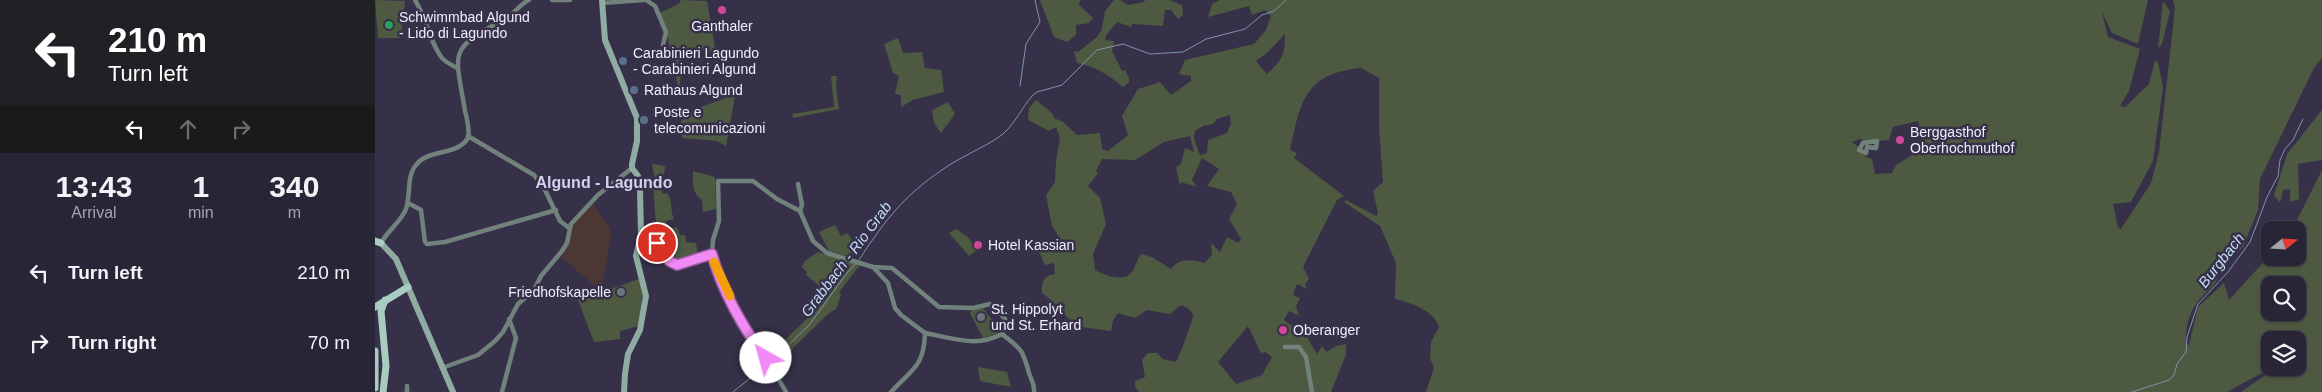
<!DOCTYPE html>
<html lang="en">
<head>
<meta charset="utf-8">
<style>
	body { margin:0; font-family:Arial,sans-serif; background:#302d3f; color:#f1f3f6; height:100vh; display:flex; flex-direction:column; font-size:19px; white-space:nowrap }
	* { box-sizing:border-box; margin:0 }
	p { font-size:16px; color:#a5a5ad }
	.icon { flex:none; width:28px; height:28px; fill:none; stroke:currentColor; stroke-width:2; stroke-linecap:round; stroke-linejoin:round }
	.map { position:relative; flex:1; overflow:hidden }
	.details { display:flex; flex-direction:column; background:#282537; width:375px }
	.details>* { flex:none }
	.guide { background:#202124; color:#fff; overflow:hidden }
	.needle { width:32px; rotate:72deg }
	.buttons { position:absolute; left:1886px; top:221px; display:grid; gap:10px }
	.buttons a { display:grid; place-items:center; width:45px; height:45px; border-radius:10px; background:#282537; box-shadow:0 1px 4px #0004,0 0 0 1px #444252; font-size:25px }
	.pin { position:absolute; display:grid; place-items:center; width:42px; height:42px; color:#fff; margin:-21px; border:2px solid #fff; border-radius:50%; box-shadow:0 1px 5px #0007 }
	.me { position:absolute; width:55px; margin:-28px; rotate:322deg; stroke-linejoin:round; filter:drop-shadow(0 0 4px #0008) }
	.turn { display:flex; align-items:center; gap:18px; height:105px; padding:0 25px; font-size:22px }
	.turn .icon { width:65px; height:65px; stroke-width:2.5 }
	.turn b { display:block; font-size:35px; line-height:42px }
	.lanes { display:flex; align-items:center; height:48px; padding:0 25px; background:#0003; justify-content:center; gap:25px; direction:ltr }
	.lanes .off { opacity:.35 }
	.eta { display:flex; justify-content:space-evenly; align-items:center; height:85px; text-align:center }
	.eta b { font-size:30px; font-weight:700; line-height:35px }
	ul { padding:0; list-style:none }
	li { display:flex; align-items:center; gap:15px; height:70px; padding:0 25px }
	li div { flex:1 }
	li b { display:block; font-size:19px }
	li em { font-style:normal }
	main { display:flex; flex:1; min-height:0 }
	.map>svg:first-child { display:block }
	.industrial { fill:#4c3735 }
	.green { fill:#4d5941; fill-rule:evenodd }
	.lines { fill:none; stroke-linecap:round; stroke-linejoin:round }
	.stream { stroke:#8193a9; stroke-width:1 }
	.street { stroke:#70827b; stroke-width:4.5 }
	.secondary { stroke:#90aca2; stroke-width:6 }
	.primary { stroke:#a8cdc0; stroke-width:7 }
	.route-casing { stroke:#9d5a9f; stroke-width:12 }
	.route { stroke:#f18af4; stroke-width:9 }
	.slow { stroke:#f59e0b; stroke-width:9 }
	.hotel-dot { fill:#d1479c; stroke:#363149; stroke-width:2 }
	.leisure-dot { fill:#2e9e5b; stroke:#363149; stroke-width:2 }
	.service-dot { fill:#5c6f8a; stroke:#363149; stroke-width:2 }
	.worship-dot { fill:#6b7280; stroke:#363149; stroke-width:2 }
	.labels { text-anchor:middle; dominant-baseline:central; stroke-width:5; stroke-linejoin:round; paint-order:stroke }
	.poi-label { font-size:14px; fill:#efedfc; stroke:#363149; text-anchor:start }
	.water-label { font-size:15px; font-style:italic; fill:#c0dcf7; stroke:#363149 }
	.quarter-label { font-size:16px; font-weight:bold; fill:#d4cfed; stroke:#363149 }
</style>
</head>
<body>
<main>
<section class="details">
<div class="guide">
<div class="turn"><svg class="icon" aria-label="left" viewBox="0 0 24 24"><path d="M17 20v-9H6M10 6l-5 5 5 5"/></svg><div><b>210 m</b>Turn left</div></div>
<div class="lanes"><svg class="icon" aria-label="left" viewBox="0 0 24 24"><path d="M17 20v-9H6M10 6l-5 5 5 5"/></svg><svg class="icon off" aria-label="ahead" viewBox="0 0 24 24"><path d="M12 20V5M6 11l6-6 6 6"/></svg><svg class="icon off" aria-label="right" viewBox="0 0 24 24"><path d="M7 20v-9h11M14 6l5 5-5 5"/></svg></div>
</div>
<div class="eta">
<div><b>13:43</b><p>Arrival</p></div>
<div><b>1</b><p>min</p></div>
<div><b>340</b><p>m</p></div>
</div>
<ul>
<li><svg class="icon" aria-label="left" viewBox="0 0 24 24"><path d="M17 20v-9H6M10 6l-5 5 5 5"/></svg><div><b>Turn left</b></div><em>210 m</em></li>
<li><svg class="icon" aria-label="right" viewBox="0 0 24 24"><path d="M7 20v-9h11M14 6l5 5-5 5"/></svg><div><b>Turn right</b></div><em>70 m</em></li>
</ul>
</section>
<div class="map">
<svg width="1947" height="392" viewBox="0 0 1947 392">
	<rect width="100%" height="100%" fill="#363149"/>
	<path class="industrial" d="M217 203 235 228 236 235 226 292 186 256 193 244 199 223Z"/>
	<g class="green">
		<path d="M0 0 30 1 26 35 24 38H3Z"/>
		<path d="M305 0 332 1 340 47 332 56 329 49 318 55 306 58 305 85H302L300 61H296L293 39 283 14 305 3Z"/>
		<path d="M665 0H705L704 5 718 18 714 23 701 25V35L692 42 679 37Z"/>
		<path d="M739 0H745L753 5 769 2 770 0H795L807 5 808 15 803 19 796 10H790L788 26 757 24 756 27 742 22 731 35 730 40 739 41 737 51 747 71 750 70 754 78V82L748 87C734 75 720 66 702 63L699 51 703 52 722 37 727 29 730 11Z"/>
		<path d="M845 0H1773L1763 44 1737 33 1727 12 1733 37 1765 49 1754 91 1745 106 1750 107 1774 84 1780 61 1783 62 1788 87 1778 161 1756 202 1738 204 1743 227 1746 229 1776 183 1784 152 1800 8 1798 0H1947V58L1939 68 1885 179 1883 210 1868 247 1845 268C1843 288 1832 288 1822 303 1813 314 1810 331 1811 344L1814 345 1823 307 1849 283 1854 300 1895 255V258H1922V230H1917L1947 170V392H1866L1895 372 1885 374 1852 392H1051L1059 368 1055 358 1056 342 1064 327C1058 309 1035 303 1020 299L1021 263 1005 226 969 202 971 200 1001 216 1003 213 998 191 1008 182 1004 128V78L986 68C929 74 926 101 915 150L922 153 919 158 969 196 962 200 928 267 934 279 930 284 932 289 922 284 918 295 925 298 921 306 924 316 914 311 909 320 932 337 942 354 947 346 951 352 961 346 971 344V355L956 392H764L760 387V381L770 377 767 360 773 353H782L788 359 801 362C804 358 818 319 818 316 817 310 811 307 806 305L795 314 772 310 760 318 743 313 738 321 736 331 707 327 698 332 699 326C690 314 679 301 667 293 667 282 668 275 680 274L679 263 670 265 664 252 682 245 684 237 677 226 671 195 680 182 681 161 685 138 681 127 674 131 653 120 654 108 661 100 678 114 679 118 688 122 702 135 725 133 727 149 733 151 753 135 747 116 763 89 785 82 796 95 816 81V76L804 74 810 60 879 44 891 30 896 16 890 10 877 15 874 6 833 17 837 4ZM910 34C910 55 907 60 892 74L881 61 893 52ZM855 115 856 124 852 133 833 140 832 153 825 155 819 139 820 131 828 126 838 124 842 119ZM1543 121 1546 139 1536 156 1521 165 1517 173 1500 174 1497 159 1490 156 1491 153 1477 142 1485 139 1491 142 1514 140 1518 127ZM815 136 819 152 810 148 806 164 801 167 805 186 806 182 822 187 817 180 827 158 844 169 832 186 856 192 862 204 854 219 866 239 863 243 852 237 845 252 836 243 837 254 830 263C817 260 805 257 796 269L777 257 766 254C762 259 761 266 757 272 748 283 729 275 720 270L718 254 731 224 725 198 713 186 723 173 721 171 727 159 760 160 789 142ZM1895 285H1922V312H1895ZM873 326 886 353 890 352 897 357 887 375 861 384 843 362ZM1895 340H1922V368H1895Z"/>
		<path d="M1788 1 1795 11 1787 44 1783 48Z"/>
		<path d="M523 38 528 53 547 52 550 68 566 70 569 92 538 100 526 107V95L520 94 524 76 518 73 509 44Z"/>
		<path d="M456 76H462L461 87 464 109 418 118 417 114 459 107Z"/>
		<path d="M356 96 360 97 351 146 342 141 307 138 305 124 310 113Z"/>
		<path d="M573 102 580 114 566 133 559 123 557 110Z"/>
		<path d="M1947 110V160L1923 164 1924 199 1915 202V189L1908 190 1905 203 1899 195 1912 154Z"/>
		<path d="M277 164 290 166 287 193 293 194C298 203 295 211 299 219L291 221 290 229 302 227 305 235H310L311 242 321 243 323 256 304 262 296 259 293 254 295 233 283 231V224H281L278 185 281 184Z"/>
		<path d="M318 171 340 177 341 209 328 212 327 200C317 193 318 184 318 171Z"/>
		<path d="M460 225 466 236 472 233 482 246 474 257 454 251 444 232Z"/>
		<path d="M581 229 593 237 602 250 594 256 574 233Z"/>
		<path d="M443 252 485 265 464 292 466 295 461 309 453 314 418 348 415 355 402 365 405 374 409 378 403 380 391 358 436 315 452 292 431 275 432 272 427 267 430 261Z"/>
		<path d="M264 279 268 293 264 326 245 331V339L219 342 203 300Z"/>
		<path d="M608 308 626 331 625 333 608 338 595 313 597 310Z"/>
		<path d="M603 367 632 372 636 387 605 381Z"/>
	</g>
	<g class="lines">
		<g class="stream">
			<path d="M645 86 651 44 665 22 660 0"/>
			<path d="M484 260C512 217 532 192 576 164 590 155 618 143 629 133 640 123 647 108 657 96L662 92 687 85 722 50 748 44 775 54 808 52 831 39 870 29 887 15 899 11 911 0"/>
			<path d="M396 362 435 324 472 273 481 263"/>
			<path d="M358 392 393 364"/>
			<path d="M1757 392 1794 380 1799 375 1802 364 1811 352 1812 337 1823 304 1853 272 1875 242 1892 197 1903 176 1905 160 1910 149 1918 140 1928 119"/>
		</g>
		<g class="street">
			<path d="M40 0C51 17 56 46 68 59 72 63 77 65 82 68"/>
			<path d="M177 0H195"/>
			<path d="M271 0 280 6 291 32 288 45"/>
			<path d="M227 3 268 0"/>
			<path d="M93 136 159 175 169 188 185 221 194 228"/>
			<path d="M1502 141 1501 148 1492 147 1491 153 1484 150 1488 143Z"/>
			<path d="M423 184 427 205 425 211"/>
			<path d="M33 203 46 210 50 242 52 244 70 242 181 210"/>
			<path d="M425 211 438 241 452 253 498 267 517 268 564 307 598 308 615 304 622 309 630 319 627 334C646 350 647 347 654 373 656 380 660 384 659 392"/>
			<path d="M6 243C13 230 26 222 31 209 36 195 31 175 42 164 54 149 82 156 93 138 95 129 92 119 90 111 80 50 72 50 130 19 139 14 145 4 154 0"/>
			<path d="M263 244 284 243 294 261 302 265 337 254 338 240 344 221 343 181H378L402 199 425 211"/>
			<path d="M337 254 345 276 371 332 392 359 411 392"/>
			<path d="M498 267 513 283 520 308 526 315 550 333"/>
			<path d="M910 347H924L931 357 937 392"/>
			<path d="M67 368 103 355 120 341 128 332 143 304 159 290 166 276 187 251 192 243 196 224 223 195 257 168"/>
			<path d="M32 392V386"/>
			<path d="M127 392 141 338 134 319"/>
			<path d="M516 392C537 369 549 367 550 333 577 338 601 348 627 334"/>
		</g>
		<g class="secondary">
			<path d="M227 0 230 40 262 118V141L257 164V168L263 176 265 190 266 235 261 256 271 296 265 330 253 354 250 374 249 392"/>
			<path d="M6 243 21 259 78 392"/>
		</g>
		<g class="primary">
			<path d="M0 241 6 243"/>
			<path d="M0 307 33 287"/>
			<path d="M0 351V388"/>
			<path d="M8 392 11 366 6 311 10 300"/>
		</g>
	</g>
	<g class="lines">
		<defs>
			<path id="route" d="M282 243 288 247 294 261 302 265 337 254C346 289 369 330 391 358"/>
		</defs>
		<use href="#route" class="route-casing"/>
		<use href="#route" class="route"/>
		<path class="slow" d="M339 262 355 296"/>
	</g>
	<g class="hotel-dot">
		<circle cx="347" cy="10" r="5"/>
		<circle cx="1525" cy="140" r="5"/>
		<circle cx="603" cy="245" r="5"/>
		<circle cx="908" cy="330" r="5"/>
	</g>
	<circle class="leisure-dot" cx="14" cy="25" r="5"/>
	<g class="service-dot">
		<circle cx="248" cy="61" r="5"/>
		<circle cx="259" cy="90" r="5"/>
		<circle cx="269" cy="120" r="5"/>
	</g>
	<g class="worship-dot">
		<circle cx="246" cy="292" r="5"/>
		<circle cx="606" cy="317" r="5"/>
	</g>
	<g class="labels">
		<g class="poi-label">
			<text x="24" y="17">Schwimmbad Algund<tspan x="24" dy="16">- Lido di Lagundo</tspan></text>
			<text x="347" y="26" text-anchor="middle">Ganthaler</text>
			<text x="258" y="53">Carabinieri Lagundo<tspan x="258" dy="16">- Carabinieri Algund</tspan></text>
			<text x="269" y="90">Rathaus Algund</text>
			<text x="279" y="112">Poste e<tspan x="279" dy="16">telecomunicazioni</tspan></text>
			<text x="1535" y="132">Berggasthof<tspan x="1535" dy="16">Oberhochmuthof</tspan></text>
			<text x="613" y="245">Hotel Kassian</text>
			<text x="236" y="292" text-anchor="end">Friedhofskapelle</text>
			<text x="616" y="309">St. Hippolyt<tspan x="616" dy="16">und St. Erhard</tspan></text>
			<text x="918" y="330">Oberanger</text>
		</g>
		<g class="water-label">
			<text transform="translate(471 259) rotate(-53)">Grabbach - Rio Grab</text>
			<text transform="translate(1846 260) rotate(-52)">Burgbach</text>
		</g>
		<g class="quarter-label">
			<text x="229" y="182">Algund - Lagundo</text>
		</g>
	</g>
</svg>
<div class="buttons">
<a><svg class="needle" viewBox="-14 -14 28 28"><path d="M0-13l5 13h-10z" fill="#e53935"/><path d="M0 13l5-13h-10z" fill="#a5a5ad"/></svg></a>
<a><svg class="icon" aria-label="search" viewBox="0 0 24 24"><circle cx="10" cy="10" r="6"/><path d="M15 15l6 6"/></svg></a>
<a><svg class="icon" aria-label="layers" viewBox="0 0 24 24"><path d="M12 4l9 5-9 5-9-5zM3 14l9 5 9-5"/></svg></a>
</div>
<div class="pin" style="left:282px;top:243px;background:#d93025"><svg class="icon" aria-label="arrive" viewBox="0 0 24 24"><path d="M6 21V4h12l-3 4 3 4H6"/></svg></div>
<svg class="me" style="left:391px;top:358px" viewBox="-20 -20 40 40"><circle r="19" fill="#fff"/><path d="M0-13L10 11 0 6-10 11z" fill="#f18af4"/></svg>
</div>
</main>
</body>
</html>
